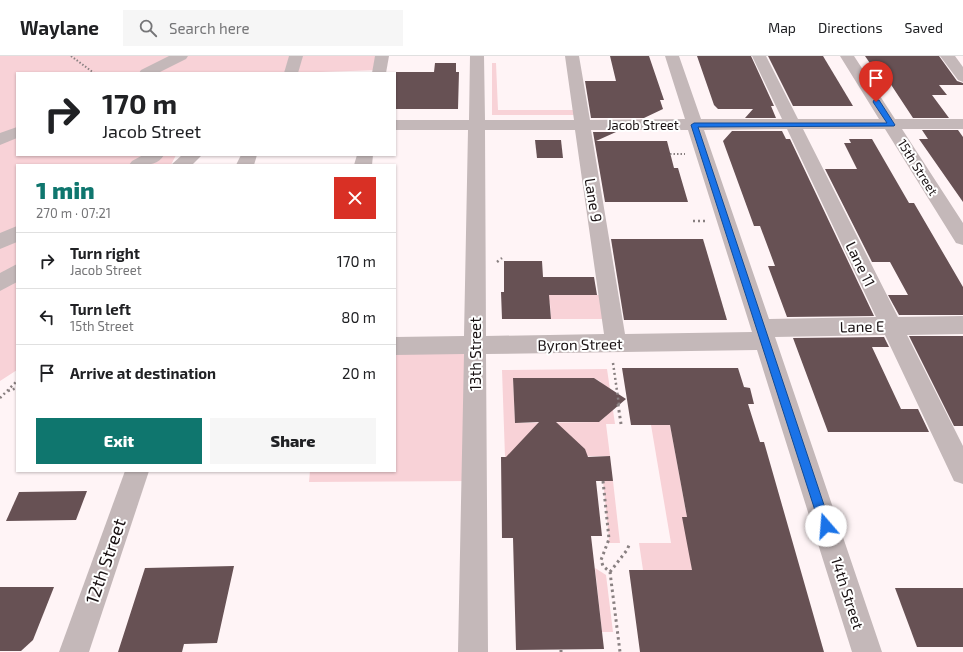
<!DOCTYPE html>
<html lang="en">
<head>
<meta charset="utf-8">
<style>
	body { margin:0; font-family:"Exo 2",sans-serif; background:#f6f6f6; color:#202124; height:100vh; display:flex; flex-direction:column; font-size:15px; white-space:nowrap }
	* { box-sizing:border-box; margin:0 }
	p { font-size:13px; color:#757577 }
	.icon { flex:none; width:22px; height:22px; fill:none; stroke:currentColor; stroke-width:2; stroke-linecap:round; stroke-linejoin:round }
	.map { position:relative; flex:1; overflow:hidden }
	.panel { position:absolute; left:16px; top:108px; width:380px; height:308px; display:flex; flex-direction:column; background:#fff; border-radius:0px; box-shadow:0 1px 3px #0004 }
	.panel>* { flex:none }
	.top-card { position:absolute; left:16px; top:16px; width:380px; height:84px; border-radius:0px; box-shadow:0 1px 3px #0004; background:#fff; color:#202124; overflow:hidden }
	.pin { position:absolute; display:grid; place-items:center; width:34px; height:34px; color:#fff; margin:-41px -17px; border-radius:50% 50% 50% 0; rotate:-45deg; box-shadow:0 0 4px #0007 }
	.pin .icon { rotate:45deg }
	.me { position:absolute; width:44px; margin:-22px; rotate:342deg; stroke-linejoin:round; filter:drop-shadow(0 0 3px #0008) }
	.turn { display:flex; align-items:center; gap:14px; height:84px; padding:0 20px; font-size:18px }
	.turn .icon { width:52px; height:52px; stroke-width:2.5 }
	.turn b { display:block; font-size:28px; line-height:34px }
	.round { display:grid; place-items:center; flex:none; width:42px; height:42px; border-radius:0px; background:#f6f6f6 }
	.overview { display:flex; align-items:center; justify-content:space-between; height:68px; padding:0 20px }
	h1 { font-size:24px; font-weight:800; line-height:30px; color:#0f766e }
	.button { display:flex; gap:8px; margin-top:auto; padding:8px 20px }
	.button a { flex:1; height:46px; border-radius:0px; background:#0f766e; color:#fff; font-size:16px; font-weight:800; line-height:46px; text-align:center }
	.button a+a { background:#f6f6f6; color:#202124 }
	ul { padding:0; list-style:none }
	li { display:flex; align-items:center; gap:12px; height:56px; padding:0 20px; border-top:1px solid #e0e0e0 }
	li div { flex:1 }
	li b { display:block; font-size:15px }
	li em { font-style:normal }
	header { display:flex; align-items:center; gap:24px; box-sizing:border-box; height:56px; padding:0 20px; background:#fff; border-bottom:1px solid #e0e0e0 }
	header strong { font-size:19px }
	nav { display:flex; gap:22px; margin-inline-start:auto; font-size:14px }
	.search { width:280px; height:36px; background:#f6f6f6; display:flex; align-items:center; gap:10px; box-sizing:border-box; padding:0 14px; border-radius:0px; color:#757577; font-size:15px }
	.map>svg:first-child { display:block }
	.green { fill:#f8d2d7; fill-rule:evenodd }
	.building { fill:#675154 }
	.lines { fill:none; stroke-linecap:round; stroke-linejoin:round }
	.path-far2 { stroke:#898081; stroke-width:2; stroke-dasharray:1.5 2; stroke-linecap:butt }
	.path-far1 { stroke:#898081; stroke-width:2.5; stroke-dasharray:2 3; stroke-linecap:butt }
	.path { stroke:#898081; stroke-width:3; stroke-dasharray:2.5 3.5; stroke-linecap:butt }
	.minor { fill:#c4b8b9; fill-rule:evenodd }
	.route { fill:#1a73e8; stroke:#114b97 }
	.labels { text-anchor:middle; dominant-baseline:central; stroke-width:4; stroke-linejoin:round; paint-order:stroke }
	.far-street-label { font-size:13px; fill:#191112; stroke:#fff }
	.street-label { font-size:15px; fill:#191112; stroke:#fff }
	.near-street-label { font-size:18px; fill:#191112; stroke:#fff }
</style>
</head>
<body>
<header>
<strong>Waylane</strong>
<div class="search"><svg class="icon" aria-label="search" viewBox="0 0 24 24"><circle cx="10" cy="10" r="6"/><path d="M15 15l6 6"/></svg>Search here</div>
<nav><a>Map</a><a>Directions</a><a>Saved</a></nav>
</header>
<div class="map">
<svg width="963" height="596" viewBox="0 0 963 596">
	<rect width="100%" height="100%" fill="#fff4f6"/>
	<g class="green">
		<path d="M0 0H382L380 14 291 17H17V99H176L171 109H17V314L0 325Z"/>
		<path d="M492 7H496L498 54H577L578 59H492Z"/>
		<path d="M545 239H603L607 263H551L550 247Z"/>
		<path d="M475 289 474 425 309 426 310 415H395V290Z"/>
		<path d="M607 313 615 368H606L610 400 505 401 502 314ZM513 322H594L601 326 606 360 599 366 515 367Z"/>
		<path d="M651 369H670L687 461 692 514H643L639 487H671Z"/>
		<path d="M603 425H613L620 487H607L609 483Z"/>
		<path d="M595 512 606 519 613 576H602Z"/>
	</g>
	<g class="building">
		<path d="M610 0H649L664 44H660L663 53 644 62H591L585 25H616Z"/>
		<path d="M697 0H751L774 50H771L776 62H745L753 53H718L714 49Z"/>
		<path d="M768 0H823L853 50H793Z"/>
		<path d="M865 0H939L957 25 963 27V29H939L947 39H932L949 62H913L884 18 876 16Z"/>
		<path d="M435 7H456V16H459L458 53H395V16H434Z"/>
		<path d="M922 74H958L963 81V146L919 83H928Z"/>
		<path d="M732 75H782L786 83H790L874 260 787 261 768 210H775L760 170H754L723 85Z"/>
		<path d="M593 76H616L596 85H667L674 112H678L688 146H605Z"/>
		<path d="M849 83H872L909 147H914L963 231V259H899L888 239H908L890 206H872L825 113H857L844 87H851Z"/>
		<path d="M535 84H561L563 102H537Z"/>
		<path d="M611 183H703L727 264H624Z"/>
		<path d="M504 205H542L543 221H594L597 239H549L551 263H502L501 236H504Z"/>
		<path d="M909 280H963V370H954Z"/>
		<path d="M884 281 889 291H872L901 353H918L929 376H828L793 282Z"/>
		<path d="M622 312H738L744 331 750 332 754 348H748L760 386H764L824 596H640L629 514H692L682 461H687L670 369H631Z"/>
		<path d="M513 322H594L626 343 599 366H556L585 393 588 401 610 400 613 425H596L602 480H591L604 593 516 594 513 482H502L501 401H506L539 366 515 367Z"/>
		<path d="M87 435 76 464 6 465 19 436Z"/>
		<path d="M234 510 217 587 184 588 182 596H118L145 512Z"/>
		<path d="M0 531H54L33 584 21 595H0Z"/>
		<path d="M895 532H963V591H917Z"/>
	</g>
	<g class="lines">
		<g class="path-far2">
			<path d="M71 0 94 17"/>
			<path d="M670 98H685"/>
		</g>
		<g class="path-far1">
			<path d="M693 165H705"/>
			<path d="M497 206 502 202"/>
			<path d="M613 307 619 349"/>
			<path d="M8 335 17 332"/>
			<path d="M0 342 17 325"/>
		</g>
		<g class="path">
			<path d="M618 348 621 368"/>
			<path d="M603 425 609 483 601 504 603 510 610 516 620 596"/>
			<path d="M610 516 627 494 630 487"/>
			<path d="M561 594V596"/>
		</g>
		<g class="minor">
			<path d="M169 0H188L186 3 158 17H139L141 14Z"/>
			<path d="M289 0H303L298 17H284Z"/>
			<path d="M375 0H389L386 17H372Z"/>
			<path d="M470 0H484L485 64H574L565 0H579L590 64 685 63 665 0H679L701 63H782L752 0H766L798 63H879L840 0H854L895 63H963V73H902L963 167V189L956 187 885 73H803L898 261 963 260V278L907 279 963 390V428L954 425 885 279 775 281 882 596H852L757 294 486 298 488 596H458L464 298 395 299V281L464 280 468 74H395V64H469ZM787 73 876 261 769 263 704 74ZM485 74H575L604 278 486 280ZM591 74H688L752 276 625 278Z"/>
			<path d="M940 0H955L963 11V26L958 24Z"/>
			<path d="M17 71V82L0 89V77Z"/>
			<path d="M143 99H164C157 111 142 109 129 109L132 105Z"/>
			<path d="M182 99H202L192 109H171Z"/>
			<path d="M241 99H257L254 109H236Z"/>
			<path d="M357 99H373L372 109H354Z"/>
			<path d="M17 170V186L0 193V177Z"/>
			<path d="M17 208V226L0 235V217Z"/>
			<path d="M125 415H149L89 596H59Z"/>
		</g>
	</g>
	<path class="route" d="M874 44H879L895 69 894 70 698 71 831 470 830 474 826 476 822 474 820 470 691 69 694 67H887L873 46Z"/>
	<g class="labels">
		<g class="far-street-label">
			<text x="643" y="69">Jacob Street</text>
			<text transform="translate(918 111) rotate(58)">15th Street</text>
		</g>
		<g class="street-label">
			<text transform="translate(594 144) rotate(81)">Lane 9</text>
			<text transform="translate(861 208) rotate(64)">Lane 11</text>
			<text transform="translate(862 270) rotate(-1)">Lane E</text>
			<text transform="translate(580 288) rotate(-1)">Byron Street</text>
			<text transform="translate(475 298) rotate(-90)">13th Street</text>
			<text transform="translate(848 537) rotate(72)">14th Street</text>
		</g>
		<g class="near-street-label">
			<text transform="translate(105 505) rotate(-71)">12th Street</text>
		</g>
	</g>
</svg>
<div class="pin" style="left:876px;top:46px;background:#d93025"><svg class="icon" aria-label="arrive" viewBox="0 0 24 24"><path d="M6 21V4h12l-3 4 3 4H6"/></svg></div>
<svg class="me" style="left:826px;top:470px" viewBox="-20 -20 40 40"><circle r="19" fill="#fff"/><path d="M0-13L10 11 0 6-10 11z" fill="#1a73e8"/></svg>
<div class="top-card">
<div class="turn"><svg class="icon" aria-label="right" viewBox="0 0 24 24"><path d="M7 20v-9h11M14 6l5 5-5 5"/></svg><div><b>170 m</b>Jacob Street</div></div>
</div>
<section class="panel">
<div class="overview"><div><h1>1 min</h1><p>270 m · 07:21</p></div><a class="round" style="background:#d93025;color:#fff"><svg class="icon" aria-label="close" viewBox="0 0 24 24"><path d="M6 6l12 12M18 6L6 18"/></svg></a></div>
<ul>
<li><svg class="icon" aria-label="right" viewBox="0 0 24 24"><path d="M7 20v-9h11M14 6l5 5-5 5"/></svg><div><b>Turn right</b><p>Jacob Street</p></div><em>170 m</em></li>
<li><svg class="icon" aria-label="left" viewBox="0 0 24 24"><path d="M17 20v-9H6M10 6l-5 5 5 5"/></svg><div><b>Turn left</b><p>15th Street</p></div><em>80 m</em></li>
<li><svg class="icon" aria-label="arrive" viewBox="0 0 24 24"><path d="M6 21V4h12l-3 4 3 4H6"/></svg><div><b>Arrive at destination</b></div><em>20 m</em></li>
</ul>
<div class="button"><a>Exit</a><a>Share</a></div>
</section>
</div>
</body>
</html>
